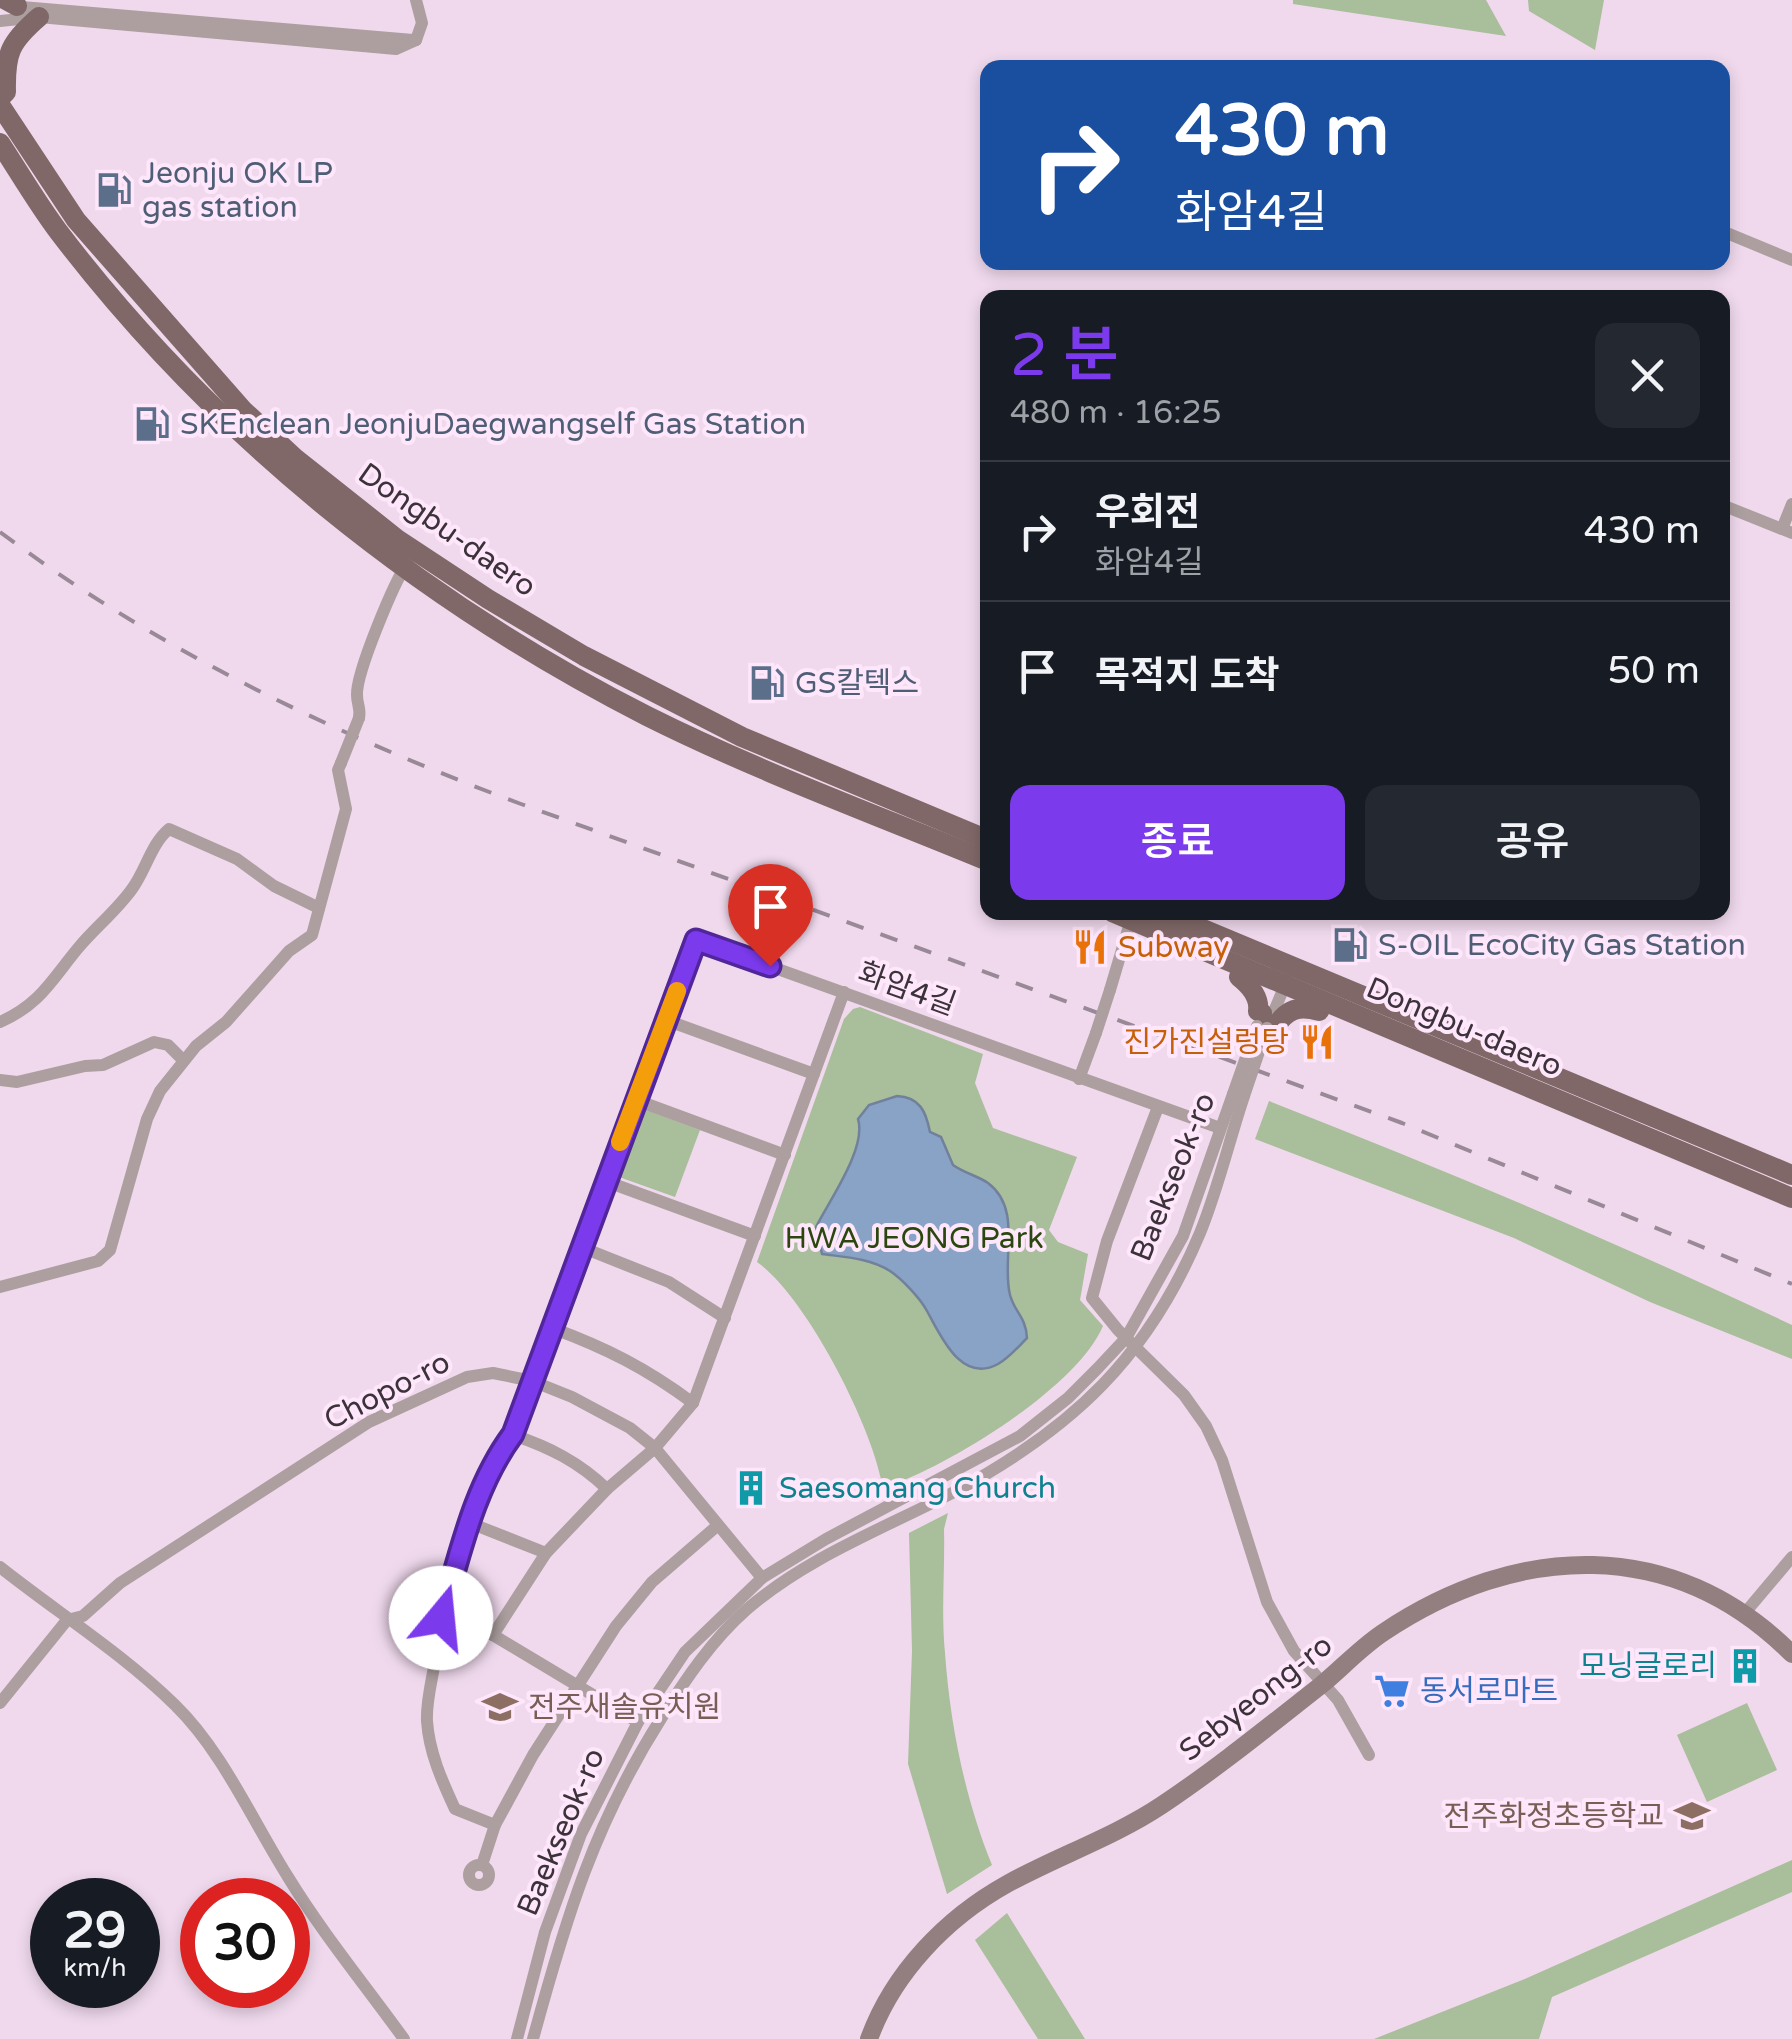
<!DOCTYPE html>
<html lang="ko">
<head>
<meta charset="utf-8">
<style>
	body { margin:0; font-family:"Varela Round","Noto Sans KR",sans-serif; background:#242831; color:#f1f3f6; height:100vh; display:flex; flex-direction:column; font-size:38px; white-space:nowrap }
	* { box-sizing:border-box; margin:0 }
	p { font-size:32px; color:#9ea1a6 }
	.icon { flex:none; width:55px; height:55px; fill:none; stroke:currentColor; stroke-width:2; stroke-linecap:round; stroke-linejoin:round }
	.map { position:relative; flex:1; overflow:hidden }
	.side { position:absolute; left:980px; top:290px; width:750px; height:630px; display:flex; flex-direction:column; background:#171b24; border-radius:20px; box-shadow:0 5px 15px #0003 }
	.side>* { flex:none }
	.hud { position:absolute; left:980px; top:60px; width:750px; height:210px; border-radius:20px; box-shadow:0 5px 15px #0003; background:#1a4fa0; color:#fff; overflow:hidden }
	.speed { position:absolute; left:30px; top:1878px; display:flex; gap:20px; font-size:50px; font-weight:700; text-align:center }
	.speed>* { display:grid; place-content:center; width:130px; height:130px; border-radius:50%; background:#171b24; box-shadow:0 5px 15px #0003; line-height:1 }
	.speed small { font-size:25px; font-weight:400 }
	.speed .limit { border:15px solid #d22; background:#fff; color:#111 }
	.pin { position:absolute; display:grid; place-items:center; width:85px; height:85px; color:#fff; margin:-102px -42px; border-radius:50% 50% 50% 0; rotate:-45deg; box-shadow:0 0 10px #0007 }
	.pin .icon { rotate:45deg }
	.me { position:absolute; width:110px; margin:-55px; rotate:17deg; stroke-linejoin:round; filter:drop-shadow(0 0 8px #0008) }
	.turn { display:flex; align-items:center; gap:35px; height:210px; padding:0 30px; font-size:45px }
	.turn .icon { width:130px; height:130px; stroke-width:2.5 }
	.turn b { display:block; font-size:70px; line-height:85px }
	.round { display:grid; place-items:center; flex:none; width:105px; height:105px; border-radius:20px; background:#242831 }
	.headline { display:flex; align-items:center; justify-content:space-between; height:170px; padding:0 30px }
	h1 { font-size:60px; font-weight:600; line-height:75px; color:#7c3aed }
	.cta { display:flex; gap:20px; margin-top:auto; padding:20px 30px }
	.cta a { flex:1; height:115px; border-radius:20px; background:#7c3aed; color:#fff; font-size:40px; font-weight:600; line-height:115px; text-align:center }
	.cta a+a { background:#242831; color:#f1f3f6 }
	ul { padding:0; list-style:none }
	li { display:flex; align-items:center; gap:30px; height:140px; padding:0 30px; border-top:2px solid #363941 }
	li div { flex:1 }
	li b { display:block; font-size:38px }
	li em { font-style:normal }
	.map>svg:first-child { display:block }
	.green { fill:#a9be9a }
	.water { fill:#88a3c5; stroke:#71819b; stroke-width:2.5 }
	.lines { fill:none; stroke-linecap:round; stroke-linejoin:round }
	.street { stroke:#ad9f9f; stroke-width:12 }
	.secondary { stroke:#937f7f; stroke-width:18 }
	.primary { stroke:#816868; stroke-width:20 }
	.rail { stroke:#998997; stroke-width:4; stroke-dasharray:18 18; stroke-linecap:butt }
	.street-bridge { stroke:#ad9f9f; stroke-width:12 }
	.route-casing { stroke:#51269a; stroke-width:25 }
	.route { stroke:#7c3aed; stroke-width:18 }
	.slow { stroke:#f59e0b; stroke-width:18 }
	.labels { text-anchor:middle; dominant-baseline:central; stroke-width:8; stroke-linejoin:round; paint-order:stroke }
	.service-label { font-size:30px; fill:#4e5e75; stroke:#fee6fb; text-anchor:start }
	.street-label { font-size:30px; fill:#3b323a; stroke:#fee6fb }
	.food-label { font-size:30px; fill:#c56008; stroke:#fee6fb; text-anchor:start }
	.park-label { font-size:30px; fill:#2b470f; stroke:#fee6fb }
	.culture-label { font-size:30px; fill:#0d838f; stroke:#fee6fb; text-anchor:start }
	.shop-label { font-size:30px; fill:#366cbe; stroke:#fee6fb; text-anchor:start }
	.education-label { font-size:30px; fill:#785e54; stroke:#fee6fb; text-anchor:start }
</style>
</head>
<body>
<div class="map">
<svg width="1792" height="2039" viewBox="0 0 1792 2039">
	<rect width="100%" height="100%" fill="#f0d9ed"/>
	<g class="green">
		<path d="M1293 0H1486L1506 36 1293 4Z"/>
		<path d="M1528 0H1604L1595 50 1529 11Z"/>
		<path d="M860 1007 983 1054 975 1083 993 1128 1077 1157 1049 1230 1058 1242 1088 1254 1080 1300 1103 1326C1077 1387 953 1463 892 1485L881 1479C869 1421 806 1297 757 1262L844 1019 853 1009Z"/>
		<path d="M1269 1101C1446 1170 1620 1244 1792 1325V1359L1650 1302 1514 1238 1255 1139Z"/>
		<path d="M644 1109 700 1130 675 1197 619 1177Z"/>
		<path d="M948 1513 944 1529C945 1570 941 1613 945 1653 950 1724 965 1799 992 1865L947 1894 908 1764 912 1651 909 1533Z"/>
		<path d="M1747 1703 1777 1770 1707 1802 1677 1735Z"/>
		<path d="M1792 1860V1892L1552 1997 1539 2039H1374L1527 1978Z"/>
		<path d="M1007 1913 1085 2039H1038L975 1940Z"/>
	</g>
	<path class="water" d="M897 1096C920 1097 926 1112 930 1132L941 1137 953 1165C964 1173 978 1176 988 1183 1023 1209 1001 1260 1010 1295 1015 1313 1026 1317 1027 1338 1019 1346 1009 1358 998 1364 961 1384 941 1336 927 1311 920 1298 902 1279 890 1271 870 1258 844 1257 822 1254L816 1227C829 1201 867 1148 858 1119L869 1105Z"/>
	<g class="lines">
		<g class="street">
			<path d="M416 0 422 23 416 40"/>
			<path d="M10 6 413 40"/>
			<path d="M0 21 39 17 396 49 416 40"/>
			<path d="M1722 231 1792 260"/>
			<path d="M1722 505 1792 533"/>
			<path d="M1782 529 1792 504"/>
			<path d="M359 718C361 708 357 705 357 695 356 673 394 582 408 562"/>
			<path d="M1110 990 1132 916"/>
			<path d="M666 1020 814 1074"/>
			<path d="M0 1022C41 1004 52 979 79 947 96 927 117 910 132 889 146 870 151 844 169 829L237 859 274 886 319 908"/>
			<path d="M1268 1026 1287 980"/>
			<path d="M1079 1079 1096 1033"/>
			<path d="M0 1080 17 1082 85 1066 103 1065 154 1042 168 1045 183 1060"/>
			<path d="M636 1100 785 1155"/>
			<path d="M1158 1107 1107 1241 1092 1298 1118 1330 1184 1395 1206 1426 1222 1460 1267 1602 1294 1651 1338 1700 1369 1755"/>
			<path d="M605 1181 755 1236"/>
			<path d="M581 1247 669 1282 725 1318"/>
			<path d="M0 1287 98 1261 110 1250 147 1119 160 1091 196 1046 226 1022 289 951 312 935 346 809 338 770 341 763"/>
			<path d="M552 1328C606 1348 646 1368 693 1403"/>
			<path d="M513 1435C549 1447 579 1462 607 1489"/>
			<path d="M470 1523 546 1553"/>
			<path d="M0 1567C58 1613 122 1653 175 1705 223 1752 252 1820 288 1877 323 1934 365 1985 404 2039"/>
			<path d="M1744 1614 1792 1557"/>
			<path d="M441 1617 493 1635 638 1722"/>
			<path d="M67 1620 83 1616 120 1583 369 1422 467 1377 493 1373 532 1381 572 1397 630 1428 655 1448 762 1578"/>
			<path d="M493 1635 546 1553 607 1489 655 1448 693 1403 844 992"/>
			<path d="M0 1703 67 1620"/>
			<path d="M495 1825 455 1809C442 1781 429 1752 427 1721 426 1704 431 1684 434 1667 445 1593 468 1495 513 1435L697 940 1220 1128"/>
			<circle cx="479" cy="1875" r="10"/>
			<path d="M482 1865 495 1825 533 1755 616 1626 652 1582 717 1526"/>
			<path d="M517 2039 545 1932 581 1834 638 1722 685 1652 762 1578 826 1539 1020 1436 1068 1398 1097 1369 1126 1338 1183 1236 1233 1094"/>
			<path d="M533 2039C566 1918 594 1824 662 1717 685 1680 712 1640 746 1610 807 1557 885 1528 956 1491 1073 1428 1148 1357 1200 1233 1218 1189 1229 1141 1244 1096"/>
		</g>
		<path class="secondary" d="M869 2039C893 1973 946 1918 1007 1884 1058 1856 1114 1837 1162 1805 1216 1769 1269 1726 1320 1686 1341 1669 1361 1647 1384 1632 1517 1543 1673 1535 1792 1654"/>
		<g class="primary">
			<path d="M6 0 17 6"/>
			<path d="M0 98 6 92C5 53 10 42 39 17"/>
			<path d="M0 105 76 220 243 410 295 458 397 539 488 599 584 656 742 737 988 840"/>
			<path d="M0 143C19 172 37 203 58 231 213 435 419 600 647 716 757 771 874 814 988 861"/>
			<path d="M1112 912 1792 1198"/>
			<path d="M1162 912 1792 1175"/>
			<path d="M1243 968 1239 977C1249 985 1260 997 1258 1011L1262 1013"/>
			<path d="M1268 1024 1275 1027C1287 1009 1299 1005 1319 1011L1323 1004"/>
		</g>
		<path class="rail" d="M0 532C159 651 336 735 521 804L1402 1123 1792 1284"/>
		<g class="street-bridge">
			<path d="M341 763 359 718"/>
			<path d="M1096 1033 1110 990"/>
			<path d="M1233 1094 1257 1026"/>
			<path d="M1244 1096 1267 1028"/>
		</g>
	</g>
	<g class="lines">
		<defs>
			<path id="route" d="M441 1618C460 1555 473 1488 513 1434L696 940 770 966"/>
		</defs>
		<use href="#route" class="route-casing"/>
		<use href="#route" class="route"/>
		<path class="slow" d="M620 1142 677 991"/>
	</g>
	<defs>
		<symbol id="fuel-bare" viewBox="-9 -9 18 18"><path d="M-5.5-6h7V0h2V4h1.3V-2.5L3-4.5l.8-.8L6-3V5H2.5V1h-1V6h-7ZM-4.2-4.7v3.2H.2V-4.7Z" fill="#5c6f8a" stroke="#fee6fb" stroke-width="2.5" paint-order="stroke"/></symbol>
		<symbol id="restaurant-bare" viewBox="-9 -9 18 18"><path d="M-5-6h1v4h1v-4h1v4h1v-4h1v5L-1.5 .5V6h-2V.5L-5-1ZM5-6V6H3V1.5H1.5Q1.5-4 5-6Z" fill="#e8710a" stroke="#fee6fb" stroke-width="2.5" paint-order="stroke"/></symbol>
		<symbol id="building-bare" viewBox="-9 -9 18 18"><path d="M-4-6H4V6H1V3H-1V6H-4ZM-2.5-4.3h1.7v1.8h-1.7ZM.8-4.3h1.7v1.8H.8ZM-2.5-1h1.7V.8h-1.7ZM.8-1h1.7V.8H.8Z" fill="#0f9aa8" stroke="#fee6fb" stroke-width="2.5" paint-order="stroke"/></symbol>
		<symbol id="supermarket-bare" viewBox="-9 -9 18 18"><path d="M-6-5.5h2.5l.6 2H6L4.5 2H-2.5L-4.4-4H-6ZM-1.5 3.2a1.3 1.3 0 1 0 .1 0ZM3 3.2a1.3 1.3 0 1 0 .1 0Z" fill="#3f7fe0" stroke="#fee6fb" stroke-width="2.5" paint-order="stroke"/></symbol>
		<symbol id="school-bare" viewBox="-9 -9 18 18"><path d="M0-5L7-2L0 1L-7-2ZM-4 1L0 2.5L4 1V4Q0 6-4 4Z" fill="#8d6e63" stroke="#fee6fb" stroke-width="2.5" paint-order="stroke"/></symbol>
	</defs>
	<g fill-rule="evenodd">
		<use href="#fuel-bare" x="89" y="165" width="50" height="50"/>
		<use href="#fuel-bare" x="127" y="399" width="50" height="50"/>
		<use href="#fuel-bare" x="742" y="658" width="50" height="50"/>
		<use href="#fuel-bare" x="1325" y="920" width="50" height="50"/>
		<use href="#restaurant-bare" x="1065" y="922" width="50" height="50"/>
		<use href="#restaurant-bare" x="1292" y="1017" width="50" height="50"/>
		<use href="#building-bare" x="726" y="1463" width="50" height="50"/>
		<use href="#building-bare" x="1720" y="1641" width="50" height="50"/>
		<use href="#supermarket-bare" x="1367" y="1666" width="50" height="50"/>
		<use href="#school-bare" x="475" y="1682" width="50" height="50"/>
		<use href="#school-bare" x="1667" y="1791" width="50" height="50"/>
	</g>
	<g class="labels">
		<g class="service-label">
			<text x="142" y="173">Jeonju OK LP<tspan x="142" dy="34">gas station</tspan></text>
			<text x="180" y="424">SKEnclean JeonjuDaegwangself Gas Station</text>
			<text x="795" y="683">GS칼텍스</text>
			<text x="1378" y="945">S-OIL EcoCity Gas Station</text>
		</g>
		<g class="street-label">
			<text transform="translate(447 530) rotate(35)">Dongbu-daero</text>
			<text transform="translate(907 989) rotate(20)">화암4길</text>
			<text transform="translate(1464 1027) rotate(23)">Dongbu-daero</text>
			<text transform="translate(1173 1177) rotate(-68)">Baekseok-ro</text>
			<text transform="translate(387 1391) rotate(-27)">Chopo-ro</text>
			<text transform="translate(1256 1698) rotate(-38)">Sebyeong-ro</text>
			<text transform="translate(561 1832) rotate(-67)">Baekseok-ro</text>
		</g>
		<g class="food-label">
			<text x="1118" y="947">Subway</text>
			<text x="1289" y="1042" text-anchor="end">진가진설렁탕</text>
		</g>
		<g class="park-label">
			<text x="914" y="1238">HWA JEONG Park</text>
		</g>
		<g class="culture-label">
			<text x="779" y="1488">Saesomang Church</text>
			<text x="1717" y="1666" text-anchor="end">모닝글로리</text>
		</g>
		<g class="shop-label">
			<text x="1420" y="1691">동서로마트</text>
		</g>
		<g class="education-label">
			<text x="528" y="1707">전주새솔유치원</text>
			<text x="1664" y="1816" text-anchor="end">전주화정초등학교</text>
		</g>
	</g>
</svg>
<div class="speed"><div>29<small>km/h</small></div><div class="limit">30</div></div>
<div class="pin" style="left:770px;top:966px;background:#d93025"><svg class="icon" aria-label="arrive" viewBox="0 0 24 24"><path d="M6 21V4h12l-3 4 3 4H6"/></svg></div>
<svg class="me" style="left:441px;top:1618px" viewBox="-20 -20 40 40"><circle r="19" fill="#fff"/><path d="M0-13L10 11 0 6-10 11z" fill="#7c3aed"/></svg>
<div class="hud">
<div class="turn"><svg class="icon" aria-label="right" viewBox="0 0 24 24"><path d="M7 20v-9h11M14 6l5 5-5 5"/></svg><div><b>430 m</b>화암4길</div></div>
</div>
<section class="side">
<div class="headline"><div><h1>2 분</h1><p>480 m · 16:25</p></div><a class="round"><svg class="icon" aria-label="close" viewBox="0 0 24 24"><path d="M6 6l12 12M18 6L6 18"/></svg></a></div>
<ul>
<li><svg class="icon" aria-label="right" viewBox="0 0 24 24"><path d="M7 20v-9h11M14 6l5 5-5 5"/></svg><div><b>우회전</b><p>화암4길</p></div><em>430 m</em></li>
<li><svg class="icon" aria-label="arrive" viewBox="0 0 24 24"><path d="M6 21V4h12l-3 4 3 4H6"/></svg><div><b>목적지 도착</b></div><em>50 m</em></li>
</ul>
<div class="cta"><a>종료</a><a>공유</a></div>
</section>
</div>
</body>
</html>
